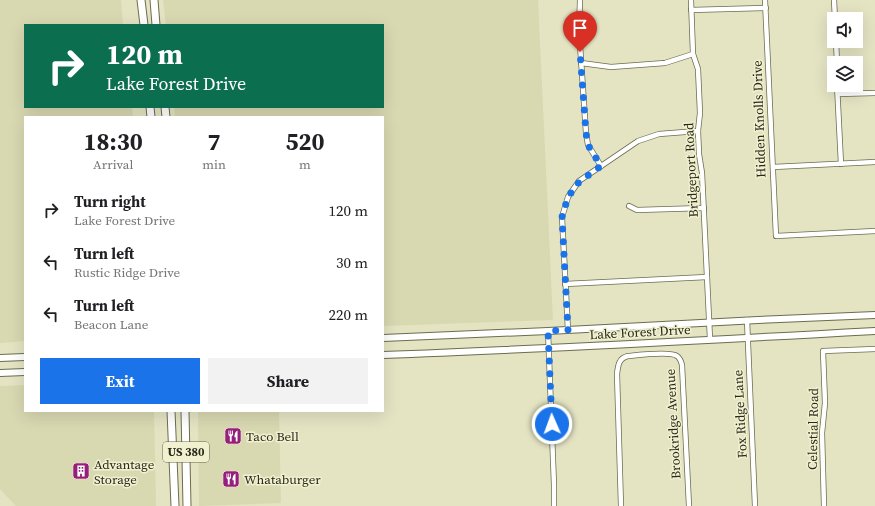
<!DOCTYPE html>
<html lang="en">
<head>
<meta charset="utf-8">
<style>
	body { margin:0; font-family:"Source Serif 4",serif; background:#f2f2f2; color:#202124; height:100vh; display:flex; flex-direction:column; font-size:15px; white-space:nowrap }
	* { box-sizing:border-box; margin:0 }
	p { font-size:13px; color:#757577 }
	.icon { flex:none; width:22px; height:22px; fill:none; stroke:currentColor; stroke-width:2; stroke-linecap:round; stroke-linejoin:round }
	.map { position:relative; flex:1; overflow:hidden }
	.drawer { position:absolute; left:24px; top:116px; width:360px; height:296px; display:flex; flex-direction:column; background:#fff; border-radius:0px; box-shadow:0 4px 16px #0002 }
	.drawer>* { flex:none }
	.banner { position:absolute; left:24px; top:24px; width:360px; height:84px; border-radius:0px; box-shadow:0 4px 16px #0002; background:#0b6e4f; color:#fff; overflow:hidden }
	.fabs { position:absolute; left:827px; top:12px; display:grid; gap:8px }
	.fabs a { display:grid; place-items:center; width:36px; height:36px; border-radius:0px; background:#fff; box-shadow:0 4px 16px #0002; font-size:20px }
	.pin { position:absolute; display:grid; place-items:center; width:34px; height:34px; color:#fff; margin:-41px -17px; border-radius:50% 50% 50% 0; rotate:-45deg; box-shadow:0 0 4px #0007 }
	.pin .icon { rotate:45deg }
	.me { position:absolute; width:44px; margin:-22px; rotate:358deg; stroke-linejoin:round; filter:drop-shadow(0 0 3px #0008) }
	.turn { display:flex; align-items:center; gap:14px; height:84px; padding:0 16px; font-size:18px }
	.turn .icon { width:52px; height:52px; stroke-width:2.5 }
	.turn b { display:block; font-size:28px; line-height:34px }
	.eta { display:flex; justify-content:space-evenly; align-items:center; height:68px; text-align:center }
	.eta b { font-size:24px; font-weight:700; line-height:28px }
	.primary-button { display:flex; gap:8px; margin-top:auto; padding:8px 16px }
	.primary-button a { flex:1; height:46px; border-radius:0px; background:#1a73e8; color:#fff; font-size:16px; font-weight:700; line-height:46px; text-align:center }
	.primary-button a+a { background:#f2f2f2; color:#202124 }
	ul { padding:0; list-style:none }
	li { display:flex; align-items:center; gap:12px; height:52px; padding:0 16px }
	li div { flex:1 }
	li b { display:block; font-size:15px }
	li em { font-style:normal }
	.map>svg:first-child { display:block }
	.built { fill:#d8d8b1 }
	.lines { fill:none; stroke-linecap:round; stroke-linejoin:round }
	.minor-casing { stroke:#6c6c4f; stroke-width:6 }
	.secondary-casing { stroke:#6c6c4f; stroke-width:8 }
	.trunk-casing { stroke:#6c6c4f; stroke-width:9 }
	.minor { stroke:#fff; stroke-width:4.5 }
	.secondary { stroke:#fff; stroke-width:6 }
	.trunk { stroke:#fff; stroke-width:7 }
	.route { stroke:#1a73e8; stroke-width:7; stroke-dasharray:0 12.6 }
	.labels { text-anchor:middle; dominant-baseline:central; stroke-width:3; stroke-linejoin:round; paint-order:stroke }
	.shield { fill:#f1f1d0; stroke:#646452; stroke-width:1 }
	.shield-label { font-size:12px; font-weight:bold; fill:#28281c }
	.street-label { font-size:13px; fill:#28281c; stroke:#f1f1d0 }
	.poi-label { font-size:13px; fill:#28281c; stroke:#f1f1d0; text-anchor:start }
</style>
</head>
<body>
<div class="map">
<svg width="875" height="506" viewBox="0 0 875 506">
	<rect width="100%" height="100%" fill="#e4e4c3"/>
	<g class="built">
		<path d="M0 0H121L123 25H25V107H132L133 117H25V341L0 343Z"/>
		<path d="M163 0H538L553 320 383 326V117H175L174 107H383V25H166Z"/>
		<path d="M25 385V411H154L156 506H16L0 489V386Z"/>
		<path d="M198 411H279L281 503 199 506Z"/>
	</g>
	<g class="lines">
		<defs>
			<g id="minor">
				<path d="M580 0 579 30 586 133 588 145 601 166"/>
				<path d="M691 0 693 54 698 69 700 113 698 131 699 154 702 173 710 339"/>
				<path d="M765 0 776 236 875 231"/>
				<path d="M834 0 835 19"/>
				<path d="M691 10 766 8"/>
				<path d="M836 41 837 63"/>
				<path d="M581 63 611 67 665 63 693 54"/>
				<path d="M837 85 841 164"/>
				<path d="M838 94 875 93"/>
				<path d="M773 167 875 162"/>
				<path d="M629 206 637 210 704 208"/>
				<path d="M565 284 707 277"/>
				<path d="M747 320 755 506"/>
				<path d="M568 330 562 217 568 197 579 181 638 141 659 134 698 131"/>
				<path d="M548 331 554 485V506"/>
				<path d="M621 506 617 374C618 365 619 358 628 356 638 355 670 351 677 356 680 358 681 361 682 365L689 506"/>
				<path d="M824 506 822 433 825 403 823 351 875 349"/>
			</g>
			<g id="secondary">
				<path d="M383 338 548 331 758 320 875 315"/>
				<path d="M383 355C547 349 711 340 875 331"/>
				<path d="M0 358 25 357"/>
				<path d="M0 373 25 372"/>
			</g>
			<g id="trunk">
				<path d="M141 0 144 25"/>
				<path d="M154 0 156 25"/>
				<path d="M150 107 151 117"/>
				<path d="M165 107 166 117"/>
				<path d="M171 411 175 506"/>
				<path d="M185 411 187 506"/>
			</g>
		</defs>
		<use href="#minor" class="minor-casing"/>
		<use href="#secondary" class="secondary-casing"/>
		<use href="#trunk" class="trunk-casing"/>
		<use href="#minor" class="minor"/>
		<use href="#secondary" class="secondary"/>
		<use href="#trunk" class="trunk"/>
	</g>
	<g class="lines">
		<path class="route" d="M552 424 548 331 568 330 562 217 568 197 579 182 601 166 588 145 586 133 580 52"/>
	</g>
	<defs>
		<symbol id="restaurant-square" viewBox="-11 -11 22 22"><rect x="-9" y="-9" width="18" height="18" rx="4" fill="#951f7b" stroke="#f1f1d0"/><path d="M-5-6h1v4h1v-4h1v4h1v-4h1v5L-1.5 .5V6h-2V.5L-5-1ZM5-6V6H3V1.5H1.5Q1.5-4 5-6Z" fill="#fff"/></symbol>
		<symbol id="building-square" viewBox="-11 -11 22 22"><rect x="-9" y="-9" width="18" height="18" rx="4" fill="#951f7b" stroke="#f1f1d0"/><path d="M-4-6H4V6H1V3H-1V6H-4ZM-2.5-4.3h1.7v1.8h-1.7ZM.8-4.3h1.7v1.8H.8ZM-2.5-1h1.7V.8h-1.7ZM.8-1h1.7V.8H.8Z" fill="#fff"/></symbol>
	</defs>
	<g fill-rule="evenodd">
		<use href="#restaurant-square" x="223" y="426" width="20" height="20"/>
		<use href="#building-square" x="71" y="461" width="20" height="20"/>
		<use href="#restaurant-square" x="221" y="469" width="20" height="20"/>
	</g>
	<g class="labels">
		<rect class="shield" x="163" y="442" width="46" height="20" rx="3"/>
		<g class="shield-label">
			<text x="186" y="452">US 380</text>
		</g>
		<g class="street-label">
			<text transform="translate(759 119) rotate(-92)">Hidden Knolls Drive</text>
			<text transform="translate(691 170) rotate(-93)">Bridgeport Road</text>
			<text transform="translate(640 332) rotate(-3)">Lake Forest Drive</text>
			<text transform="translate(740 414) rotate(-93)">Fox Ridge Lane</text>
			<text transform="translate(673 424) rotate(-93)">Brookridge Avenue</text>
			<text transform="translate(813 429) rotate(-89)">Celestial Road</text>
		</g>
		<g class="poi-label">
			<text x="246" y="436">Taco Bell</text>
			<text x="94" y="464">Advantage<tspan x="94" dy="15">Storage</tspan></text>
			<text x="244" y="479">Whataburger</text>
		</g>
	</g>
</svg>
<div class="fabs">
<a><svg class="icon" aria-label="sound" viewBox="0 0 24 24"><path d="M4 9h4l5-4v14l-5-4H4zM17 9q2 3 0 6"/></svg></a>
<a><svg class="icon" aria-label="layers" viewBox="0 0 24 24"><path d="M12 4l9 5-9 5-9-5zM3 14l9 5 9-5"/></svg></a>
</div>
<div class="pin" style="left:580px;top:52px;background:#d93025"><svg class="icon" aria-label="arrive" viewBox="0 0 24 24"><path d="M6 21V4h12l-3 4 3 4H6"/></svg></div>
<svg class="me" style="left:552px;top:424px" viewBox="-20 -20 40 40"><circle r="17" fill="#1a73e8" stroke="#fff" stroke-width="3"/><path d="M0-11L8 9 0 5-8 9z" fill="#fff"/></svg>
<div class="banner">
<div class="turn"><svg class="icon" aria-label="right" viewBox="0 0 24 24"><path d="M7 20v-9h11M14 6l5 5-5 5"/></svg><div><b>120 m</b>Lake Forest Drive</div></div>
</div>
<section class="drawer">
<div class="eta">
<div><b>18:30</b><p>Arrival</p></div>
<div><b>7</b><p>min</p></div>
<div><b>520</b><p>m</p></div>
</div>
<ul>
<li><svg class="icon" aria-label="right" viewBox="0 0 24 24"><path d="M7 20v-9h11M14 6l5 5-5 5"/></svg><div><b>Turn right</b><p>Lake Forest Drive</p></div><em>120 m</em></li>
<li><svg class="icon" aria-label="left" viewBox="0 0 24 24"><path d="M17 20v-9H6M10 6l-5 5 5 5"/></svg><div><b>Turn left</b><p>Rustic Ridge Drive</p></div><em>30 m</em></li>
<li><svg class="icon" aria-label="left" viewBox="0 0 24 24"><path d="M17 20v-9H6M10 6l-5 5 5 5"/></svg><div><b>Turn left</b><p>Beacon Lane</p></div><em>220 m</em></li>
</ul>
<div class="primary-button"><a>Exit</a><a>Share</a></div>
</section>
</div>
</body>
</html>
